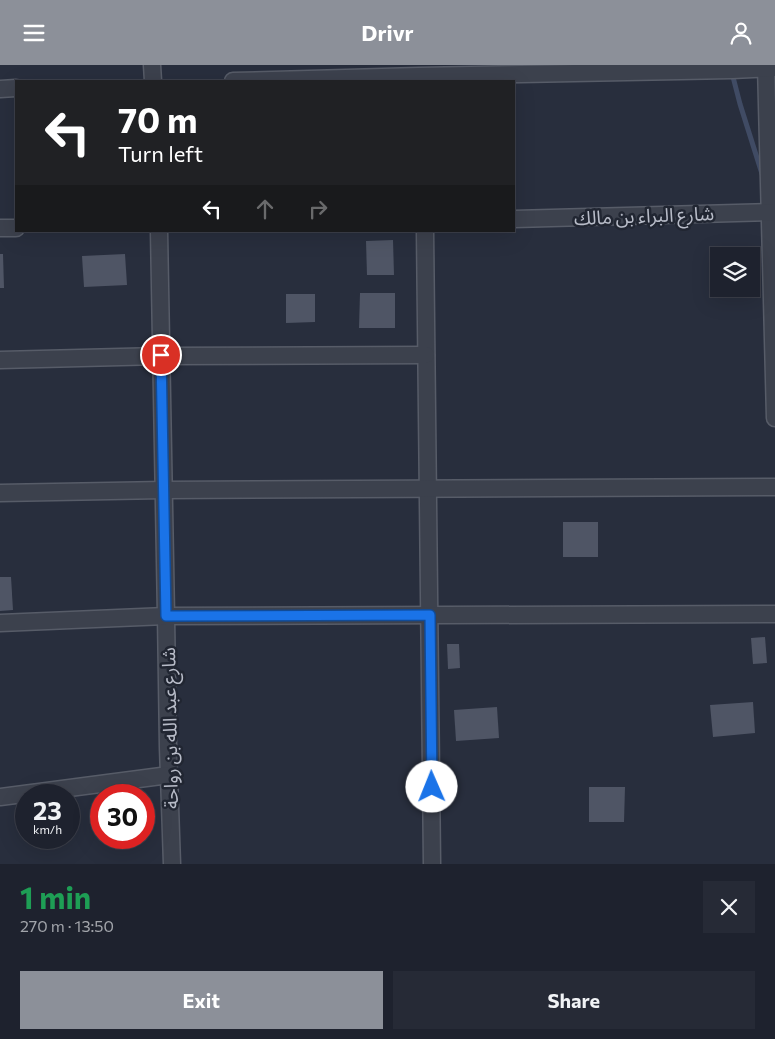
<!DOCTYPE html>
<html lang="en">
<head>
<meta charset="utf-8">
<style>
	body { margin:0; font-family:Commissioner,"Noto Sans Arabic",sans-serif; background:#262a36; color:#f1f3f6; height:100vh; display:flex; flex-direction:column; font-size:19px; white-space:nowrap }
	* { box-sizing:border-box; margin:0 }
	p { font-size:16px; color:#a1a4aa }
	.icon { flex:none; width:28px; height:28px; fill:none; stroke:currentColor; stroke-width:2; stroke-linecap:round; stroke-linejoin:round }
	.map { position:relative; height:799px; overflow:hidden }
	.sheet { display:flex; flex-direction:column; background:#1e222e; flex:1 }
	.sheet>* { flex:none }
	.top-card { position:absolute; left:15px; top:15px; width:500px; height:152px; border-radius:0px; box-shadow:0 5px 20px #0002,0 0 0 1px #3c3f4a; background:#202124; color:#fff; overflow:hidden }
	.buttons { position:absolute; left:710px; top:182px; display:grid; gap:10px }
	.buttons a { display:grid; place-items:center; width:50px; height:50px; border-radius:0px; background:#1e222e; box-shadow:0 5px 20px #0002,0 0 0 1px #3c3f4a; font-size:25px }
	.speed { position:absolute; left:15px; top:719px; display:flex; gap:10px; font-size:25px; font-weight:700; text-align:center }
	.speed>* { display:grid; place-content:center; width:65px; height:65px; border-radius:50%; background:#1e222e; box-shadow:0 5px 20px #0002,0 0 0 1px #3c3f4a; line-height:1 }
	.speed small { font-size:12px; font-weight:400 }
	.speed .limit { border:8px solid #d22; background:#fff; color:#111 }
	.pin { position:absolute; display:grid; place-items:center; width:42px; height:42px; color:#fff; margin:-21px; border:2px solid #fff; border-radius:50%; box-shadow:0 1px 5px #0007 }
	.me { position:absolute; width:55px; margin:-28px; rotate:359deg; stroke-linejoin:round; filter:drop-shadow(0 0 4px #0008) }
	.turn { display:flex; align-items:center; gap:18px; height:105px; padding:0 20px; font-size:22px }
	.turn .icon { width:65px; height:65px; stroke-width:2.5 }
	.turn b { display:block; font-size:35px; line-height:42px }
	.lanes { display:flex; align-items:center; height:48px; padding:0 20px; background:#0003; justify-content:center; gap:25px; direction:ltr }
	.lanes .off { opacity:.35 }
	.round { display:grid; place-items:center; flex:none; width:52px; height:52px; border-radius:0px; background:#262a36 }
	.head { display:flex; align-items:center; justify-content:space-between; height:85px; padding:0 20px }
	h1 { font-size:30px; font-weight:700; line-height:38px; color:#1e9e55 }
	.action { display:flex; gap:10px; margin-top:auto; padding:10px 20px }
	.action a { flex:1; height:58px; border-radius:0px; background:#8c9099; color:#fff; font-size:20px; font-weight:700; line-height:58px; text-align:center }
	.action a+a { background:#262a36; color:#f1f3f6 }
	header { display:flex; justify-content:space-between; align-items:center; height:65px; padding:0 20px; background:#8c9099; color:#fff; font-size:22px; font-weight:700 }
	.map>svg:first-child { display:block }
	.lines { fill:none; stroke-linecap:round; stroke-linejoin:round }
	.stream { stroke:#404b64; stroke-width:5 }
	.building { fill:#4f5565 }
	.minor-casing { stroke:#575c68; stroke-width:19 }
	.minor { stroke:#3c414d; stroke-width:16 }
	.route-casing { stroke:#114b97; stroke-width:12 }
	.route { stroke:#1a73e8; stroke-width:9 }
	.labels { text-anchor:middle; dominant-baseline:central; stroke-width:5; stroke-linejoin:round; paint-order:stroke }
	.street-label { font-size:19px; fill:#b8bcc8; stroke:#212632 }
</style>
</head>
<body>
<header><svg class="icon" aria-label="menu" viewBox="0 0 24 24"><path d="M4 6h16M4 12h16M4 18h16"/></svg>Drivr<svg class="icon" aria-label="person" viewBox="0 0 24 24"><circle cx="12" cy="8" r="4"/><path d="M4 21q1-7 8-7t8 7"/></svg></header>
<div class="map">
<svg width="775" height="799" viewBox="0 0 775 799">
	<rect width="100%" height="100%" fill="#282e3d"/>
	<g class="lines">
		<path class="stream" d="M732 8 740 39 763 112"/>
	</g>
	<g class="building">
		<path d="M393 175 394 210H367L366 176Z"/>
		<path d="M0 189H3L4 223H0Z"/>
		<path d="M125 189 127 220 84 222 82 191Z"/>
		<path d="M360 228H395V263H359Z"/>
		<path d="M286 229H315V257L286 258Z"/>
		<rect x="563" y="457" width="35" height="35"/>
		<path d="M0 512H11L13 545 0 546Z"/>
		<path d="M765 572 767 598 753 599 751 573Z"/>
		<path d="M447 579H459L460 603 448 604Z"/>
		<path d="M753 637 755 668 713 672 710 640Z"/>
		<path d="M497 642 499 673 456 676 454 645Z"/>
		<path d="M589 722H625L624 757H589Z"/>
	</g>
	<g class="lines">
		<defs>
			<g id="minor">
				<path d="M152 0 153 16"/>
				<path d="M766 0 775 353"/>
				<path d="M233 16 419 11 732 5 775 3"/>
				<path d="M0 24 16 23"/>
				<path d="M514 154 775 147"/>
				<path d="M0 163H16"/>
				<path d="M159 166 166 551 168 682 172 799"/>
				<path d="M425 166 432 799"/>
				<path d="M0 295 161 291 426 290"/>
				<path d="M0 428 164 425 775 422"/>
				<path d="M0 558 166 551 775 549"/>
				<path d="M0 732 169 710"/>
			</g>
		</defs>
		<use href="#minor" class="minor-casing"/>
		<use href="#minor" class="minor"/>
	</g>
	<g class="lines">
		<defs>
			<path id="route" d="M161 290 166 551 430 550 432 722"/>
		</defs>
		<use href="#route" class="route-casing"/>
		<use href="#route" class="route"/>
	</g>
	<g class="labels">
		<g class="street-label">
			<text transform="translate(644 150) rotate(-2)">شارع البراء بن مالك</text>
			<text transform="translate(169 663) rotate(-91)">شارع عبد الله بن رواحة</text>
		</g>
	</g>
</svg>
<div class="buttons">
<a><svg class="icon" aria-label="layers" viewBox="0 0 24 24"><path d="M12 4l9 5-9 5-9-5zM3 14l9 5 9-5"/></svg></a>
</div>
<div class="speed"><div>23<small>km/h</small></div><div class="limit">30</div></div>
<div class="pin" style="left:161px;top:290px;background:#d93025"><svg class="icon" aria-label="arrive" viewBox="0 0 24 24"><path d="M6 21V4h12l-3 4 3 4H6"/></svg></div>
<svg class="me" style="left:432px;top:722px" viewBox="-20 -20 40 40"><circle r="19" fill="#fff"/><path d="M0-13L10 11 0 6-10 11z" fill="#1a73e8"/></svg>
<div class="top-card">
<div class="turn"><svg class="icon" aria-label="left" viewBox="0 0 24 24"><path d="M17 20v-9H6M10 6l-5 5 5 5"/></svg><div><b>70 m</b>Turn left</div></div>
<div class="lanes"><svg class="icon" aria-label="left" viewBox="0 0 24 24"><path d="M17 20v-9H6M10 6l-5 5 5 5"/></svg><svg class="icon off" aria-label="ahead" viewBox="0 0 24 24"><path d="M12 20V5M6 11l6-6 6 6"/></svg><svg class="icon off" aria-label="right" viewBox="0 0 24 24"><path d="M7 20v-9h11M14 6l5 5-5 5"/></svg></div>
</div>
</div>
<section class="sheet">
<div class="head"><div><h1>1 min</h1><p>270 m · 13:50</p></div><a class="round"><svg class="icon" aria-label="close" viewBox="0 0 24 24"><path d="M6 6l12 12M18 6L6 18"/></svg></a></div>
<div class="action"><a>Exit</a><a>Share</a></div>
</section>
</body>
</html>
